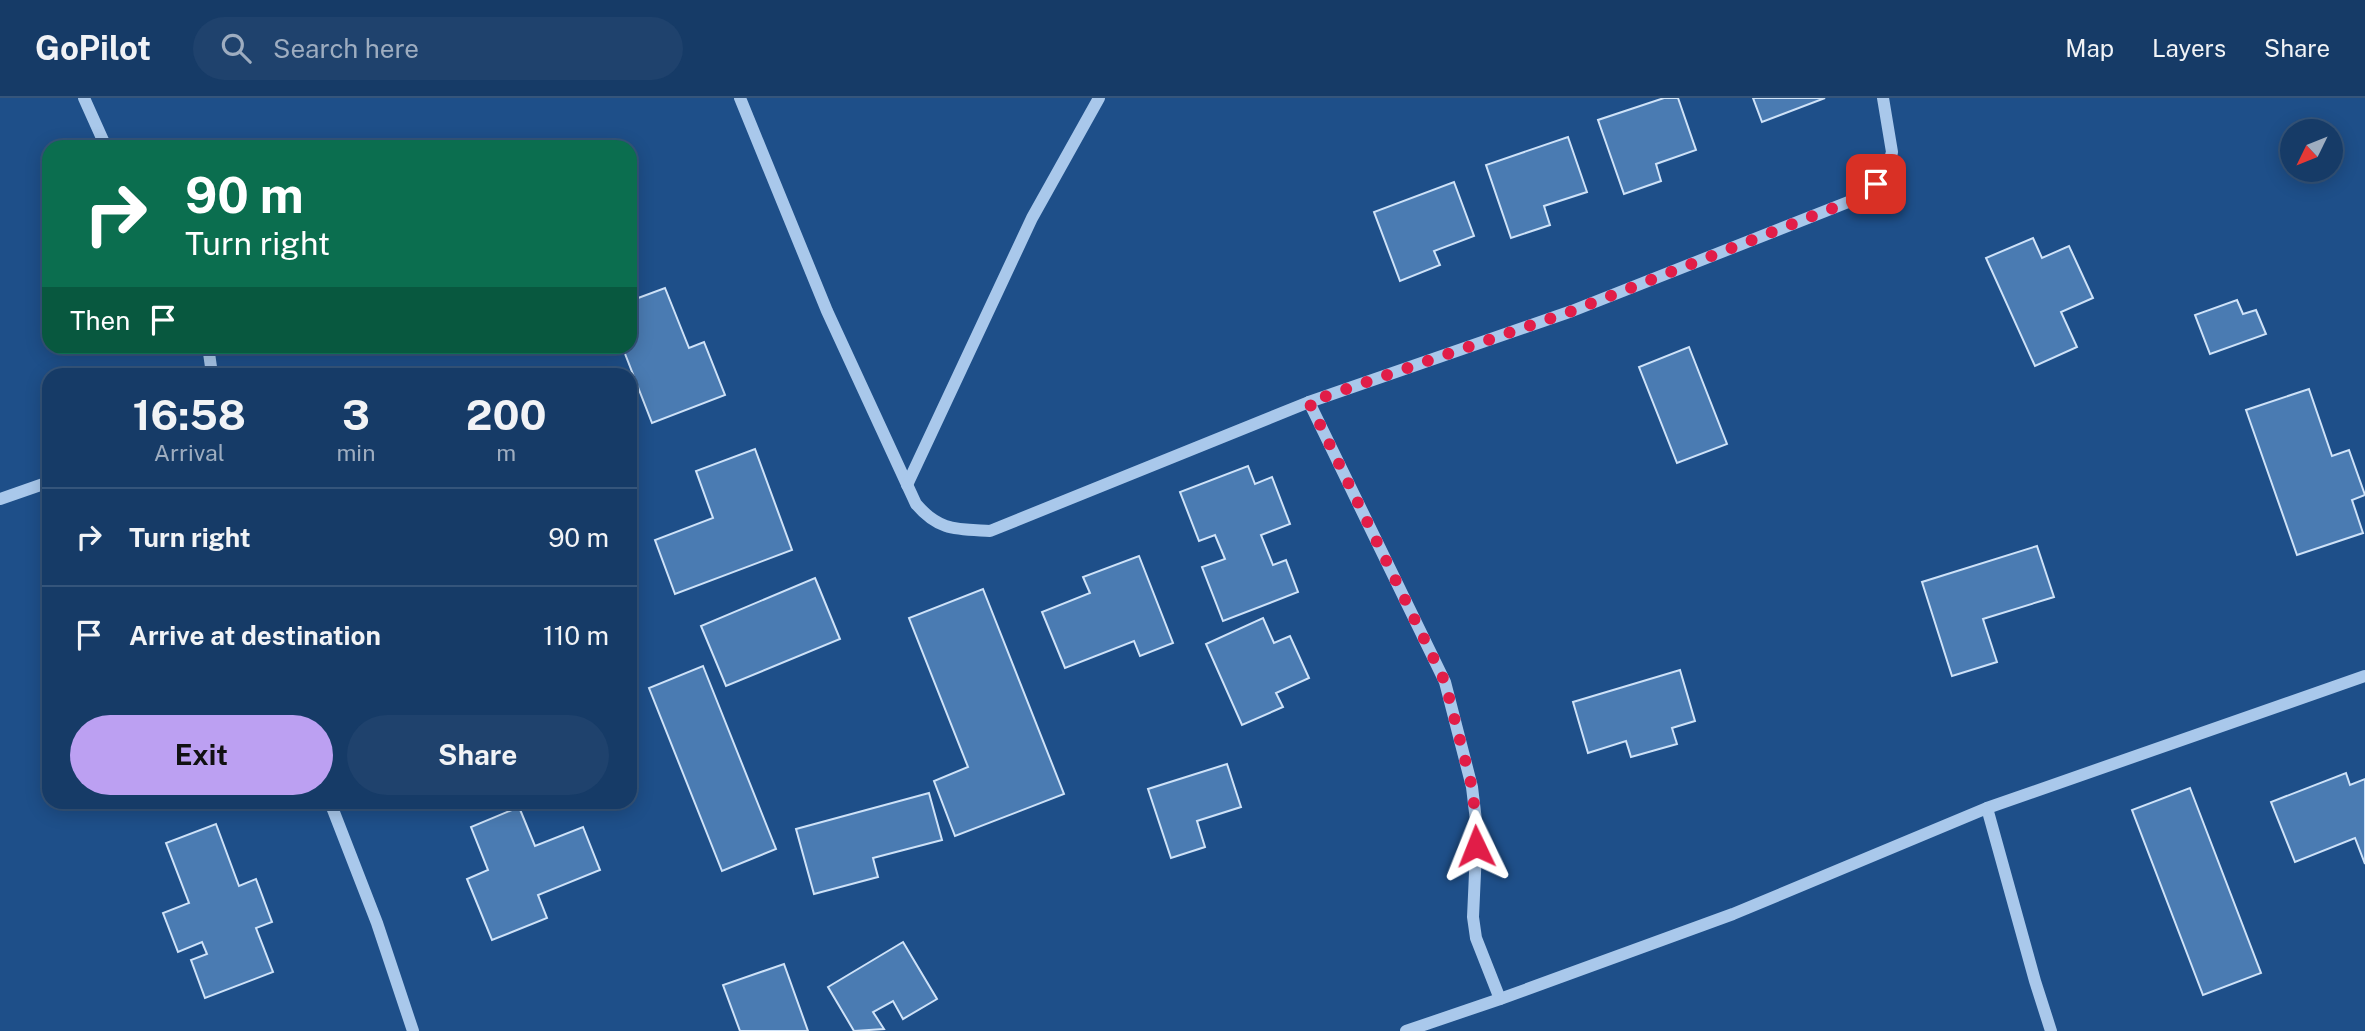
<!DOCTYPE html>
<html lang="en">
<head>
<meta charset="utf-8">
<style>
	body { margin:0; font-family:"Public Sans",sans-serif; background:#1f426d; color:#f1f3f6; height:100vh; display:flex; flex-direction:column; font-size:26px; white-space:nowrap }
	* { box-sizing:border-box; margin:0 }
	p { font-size:23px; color:#9eadc0 }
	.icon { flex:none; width:38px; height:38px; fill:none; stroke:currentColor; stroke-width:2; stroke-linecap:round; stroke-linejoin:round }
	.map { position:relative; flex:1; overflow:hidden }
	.side { position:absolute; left:42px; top:270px; width:595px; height:441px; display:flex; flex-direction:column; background:#163b67; border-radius:21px; box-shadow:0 4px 18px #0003,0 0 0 2px #35557b }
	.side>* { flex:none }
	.banner { position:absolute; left:42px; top:42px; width:595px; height:214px; border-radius:21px; box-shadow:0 4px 18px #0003,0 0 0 2px #35557b; background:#0b6e4f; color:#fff; overflow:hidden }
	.needle { width:46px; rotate:227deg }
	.buttons { position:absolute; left:2280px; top:21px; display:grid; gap:14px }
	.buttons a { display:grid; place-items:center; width:63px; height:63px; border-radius:50%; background:#163b67; box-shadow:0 4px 18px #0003,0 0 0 2px #35557b; font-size:35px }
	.pin { position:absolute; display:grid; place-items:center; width:60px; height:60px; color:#fff; margin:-30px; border-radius:14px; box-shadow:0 4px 10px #0006 }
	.me { position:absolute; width:77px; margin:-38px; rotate:358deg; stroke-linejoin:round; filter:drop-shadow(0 0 5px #0008) }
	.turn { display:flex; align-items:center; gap:24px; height:147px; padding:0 28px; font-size:32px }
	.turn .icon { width:91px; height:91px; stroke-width:2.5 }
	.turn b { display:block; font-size:49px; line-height:60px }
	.then { display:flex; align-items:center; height:66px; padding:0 28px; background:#0003; gap:14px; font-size:26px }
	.eta { display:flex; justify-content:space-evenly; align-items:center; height:119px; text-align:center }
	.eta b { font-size:42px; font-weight:700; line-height:49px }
	.cta { display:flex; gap:14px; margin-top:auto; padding:14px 28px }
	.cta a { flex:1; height:80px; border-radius:42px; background:#bca0f2; color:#111; font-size:28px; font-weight:700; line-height:80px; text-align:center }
	.cta a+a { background:#1f426d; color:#f1f3f6 }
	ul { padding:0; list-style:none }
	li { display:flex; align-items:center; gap:21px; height:98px; padding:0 28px; border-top:2px solid #35557b }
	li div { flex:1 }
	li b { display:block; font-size:26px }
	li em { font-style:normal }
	header { display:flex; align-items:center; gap:42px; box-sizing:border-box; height:98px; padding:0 35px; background:#163b67; border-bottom:2px solid #35557b }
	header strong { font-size:33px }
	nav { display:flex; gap:38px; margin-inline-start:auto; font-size:24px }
	.search { width:490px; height:63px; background:#1f426d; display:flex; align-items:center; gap:18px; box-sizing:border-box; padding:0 24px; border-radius:38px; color:#9eadc0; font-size:26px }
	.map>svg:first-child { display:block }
	.building { fill:#4a7bb2; stroke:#cee2f8; stroke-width:2 }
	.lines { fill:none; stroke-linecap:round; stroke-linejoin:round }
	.minor { stroke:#a9c8eb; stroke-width:12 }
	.route { stroke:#e11d48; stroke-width:12; stroke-dasharray:0 21.6 }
</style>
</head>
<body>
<header>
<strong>GoPilot</strong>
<div class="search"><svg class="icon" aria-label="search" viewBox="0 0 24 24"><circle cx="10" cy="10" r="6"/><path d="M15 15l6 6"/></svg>Search here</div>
<nav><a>Map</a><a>Layers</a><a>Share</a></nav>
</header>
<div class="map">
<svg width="2365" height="933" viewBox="0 0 2365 933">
	<rect width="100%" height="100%" fill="#1e4f89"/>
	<g class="building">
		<path d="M1664 0H1678L1696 52 1656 66 1661 83 1624 96 1598 22Z"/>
		<path d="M1753 0H1825L1762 24Z"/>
		<path d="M1568 39 1587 94 1544 108 1550 127 1511 140 1486 67Z"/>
		<path d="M1454 84 1474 138 1434 153 1440 167 1400 183 1374 114Z"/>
		<path d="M2033 140 2042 160 2069 148 2093 200 2061 214 2077 249 2035 268 1986 160Z"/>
		<path d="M665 190 689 250 704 244 725 297 652 325 622 248H630V203Z"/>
		<path d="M2237 202 2243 216 2256 212 2266 236 2210 256 2195 217Z"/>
		<path d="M1689 249 1727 346 1677 365 1639 269Z"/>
		<path d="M2309 291 2332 358 2349 352 2365 397 2352 402 2363 435 2297 457 2246 312Z"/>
		<path d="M755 351 792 452 675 496 655 442 713 420 696 373Z"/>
		<path d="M1248 368 1255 386 1272 379 1290 426 1261 437 1273 467 1286 462 1298 494 1223 523 1202 469 1225 461 1215 437 1199 443 1180 394Z"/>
		<path d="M2037 448 2054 499 1983 521 1997 564 1952 578 1922 484Z"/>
		<path d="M1139 458 1173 545 1140 558 1134 543 1065 570 1042 514 1090 495 1083 479Z"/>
		<path d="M815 480 840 541 726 588 701 528Z"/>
		<path d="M983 491 1064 696 955 738 934 683 968 669 909 520Z"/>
		<path d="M1263 520 1274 545 1290 538 1309 580 1276 595 1283 609 1242 627 1206 546Z"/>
		<path d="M703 568 776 751 722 773 649 590Z"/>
		<path d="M1680 572 1695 623 1672 630 1677 646 1631 659 1626 643 1588 655 1573 604Z"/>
		<path d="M1227 666 1241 709 1197 723 1205 749 1171 760 1148 691Z"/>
		<path d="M2346 675 2350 687 2365 681V766L2355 740 2295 764 2271 704Z"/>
		<path d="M2190 690 2261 875 2203 897 2132 712Z"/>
		<path d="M929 695 942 742 873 760 878 779 814 796 796 731Z"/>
		<path d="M519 709 535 748 583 729 600 772 538 797 547 820 492 842 467 781 488 772 471 729Z"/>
		<path d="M216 726 239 788 256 781 272 824 256 830 273 874 205 900 191 862 207 856 202 844 178 854 163 815 189 805 166 745Z"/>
		<path d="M903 844 937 901 903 921 893 903 873 914 884 931 854 933 828 889Z"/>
		<path d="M784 866 808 933H740L723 887Z"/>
	</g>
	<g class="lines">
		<g class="minor">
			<path d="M84 0 106 49"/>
			<path d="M740 0 827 213 916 406C939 433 956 431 990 433L1309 304 1572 213 1866 97 1886 75 1892 54 1883 0"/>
			<path d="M208 248 212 276"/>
			<path d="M1309 304 1445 584 1472 689 1477 731 1473 819 1476 840 1500 901"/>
			<path d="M907 387 1032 120 1099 0"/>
			<path d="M0 401 49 384"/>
			<path d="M330 704 377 825 413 933"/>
			<path d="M1987 710 2035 883 2051 933"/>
			<path d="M1406 933 1500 901 1733 816 1987 710 2365 578"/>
		</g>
	</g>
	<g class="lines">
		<path class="route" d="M1476 748 1477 732 1472 689 1445 584 1309 304 1572 213 1866 97 1876 86"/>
	</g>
</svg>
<div class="buttons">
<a><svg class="needle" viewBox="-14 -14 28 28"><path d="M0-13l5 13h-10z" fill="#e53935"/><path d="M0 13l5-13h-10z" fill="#9eadc0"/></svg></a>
</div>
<div class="pin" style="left:1876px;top:86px;background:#d93025"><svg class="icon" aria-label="arrive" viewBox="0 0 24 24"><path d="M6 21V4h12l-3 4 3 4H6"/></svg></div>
<svg class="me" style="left:1476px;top:748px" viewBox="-20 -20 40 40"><path d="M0-17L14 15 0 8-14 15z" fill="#e11d48" stroke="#fff" stroke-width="4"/></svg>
<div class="banner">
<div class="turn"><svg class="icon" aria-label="right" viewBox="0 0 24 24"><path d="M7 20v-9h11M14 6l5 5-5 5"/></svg><div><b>90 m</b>Turn right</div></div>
<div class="then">Then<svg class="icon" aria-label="arrive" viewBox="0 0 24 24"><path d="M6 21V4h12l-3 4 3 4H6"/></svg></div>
</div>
<section class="side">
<div class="eta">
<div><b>16:58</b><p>Arrival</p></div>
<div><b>3</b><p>min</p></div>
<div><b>200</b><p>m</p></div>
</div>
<ul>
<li><svg class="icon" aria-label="right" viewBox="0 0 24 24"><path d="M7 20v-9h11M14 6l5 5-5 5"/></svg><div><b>Turn right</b></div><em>90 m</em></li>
<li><svg class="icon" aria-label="arrive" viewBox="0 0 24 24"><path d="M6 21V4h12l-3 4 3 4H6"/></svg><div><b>Arrive at destination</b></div><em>110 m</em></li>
</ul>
<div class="cta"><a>Exit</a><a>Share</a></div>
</section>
</div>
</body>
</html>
